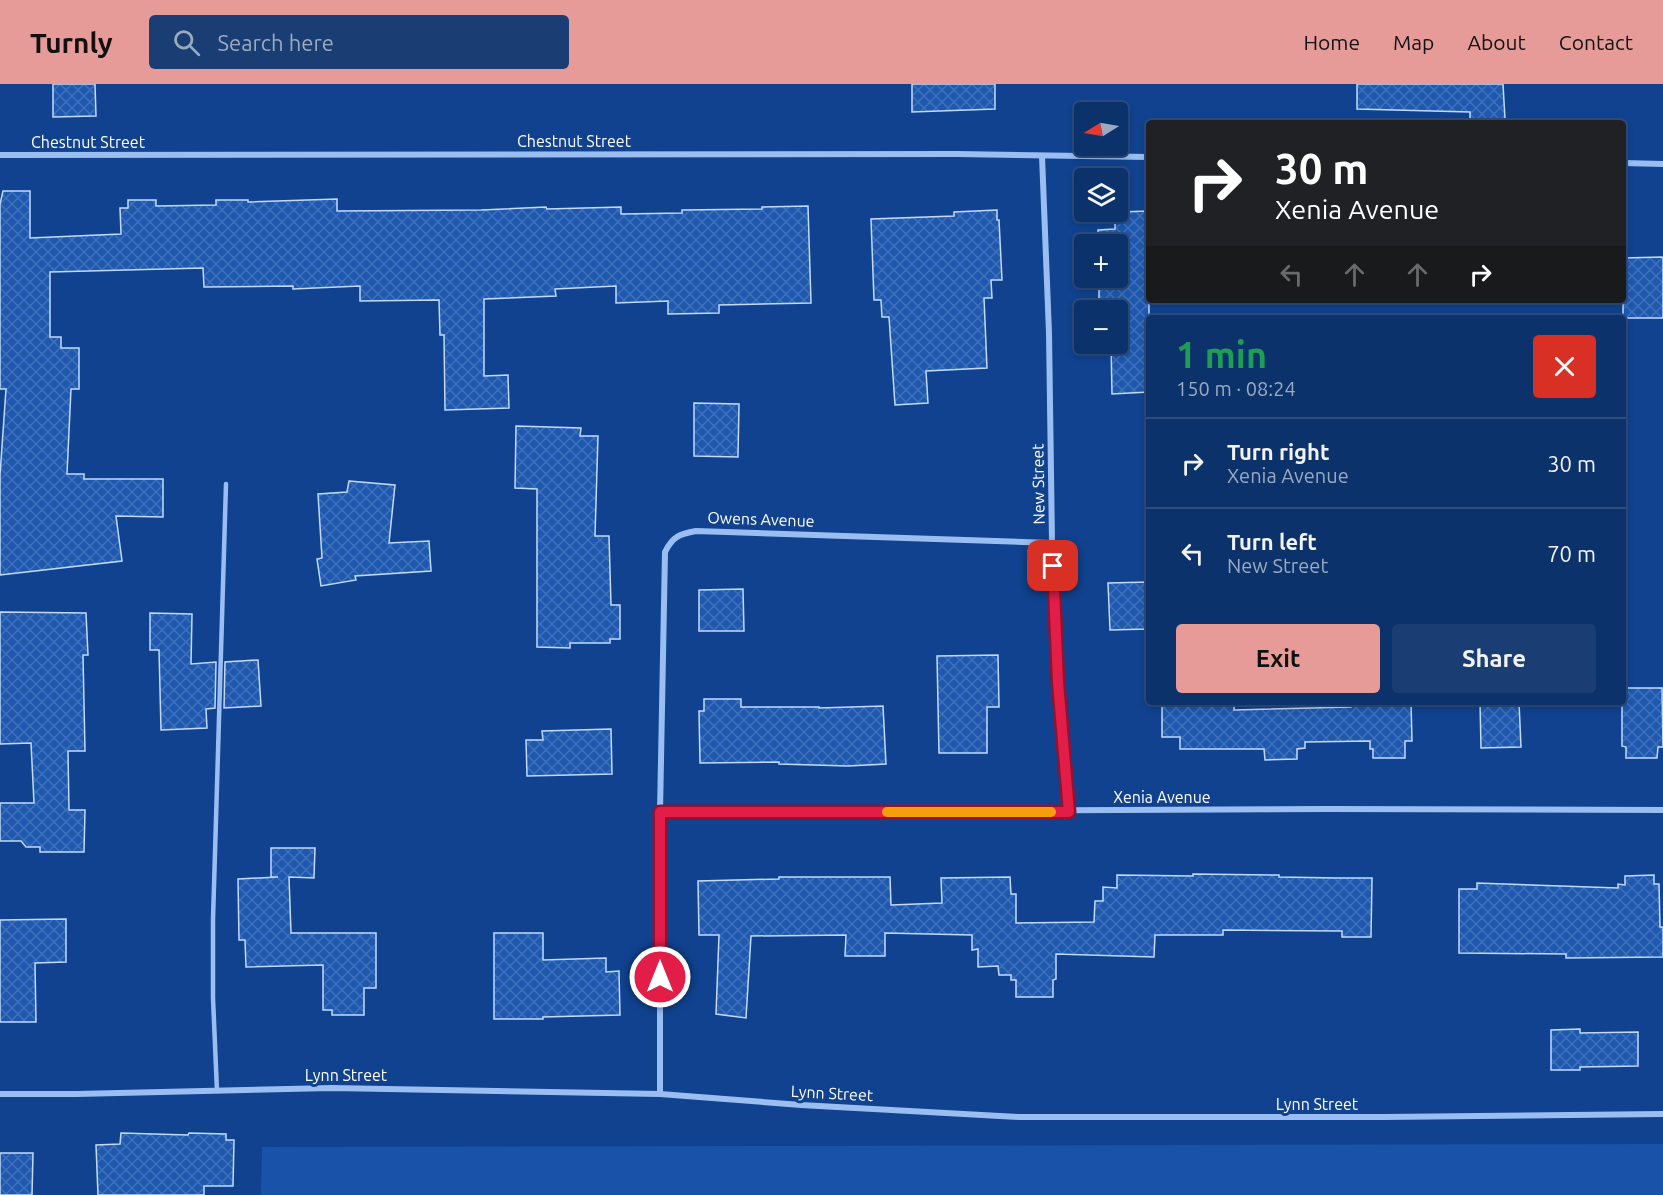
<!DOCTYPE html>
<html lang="en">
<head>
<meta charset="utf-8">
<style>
	body { margin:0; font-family:Ubuntu,sans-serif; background:#1a3e73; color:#f1f3f6; height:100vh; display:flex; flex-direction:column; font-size:22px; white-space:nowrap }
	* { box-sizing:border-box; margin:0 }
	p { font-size:20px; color:#9aaac1 }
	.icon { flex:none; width:33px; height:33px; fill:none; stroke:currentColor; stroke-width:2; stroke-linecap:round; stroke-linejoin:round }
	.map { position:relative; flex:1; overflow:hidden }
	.side { position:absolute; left:1146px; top:231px; width:480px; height:390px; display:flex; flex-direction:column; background:#0c326b; border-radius:6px; box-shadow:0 3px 9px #0003,0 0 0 2px #2c4d7e }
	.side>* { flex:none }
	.guide { position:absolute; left:1146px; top:36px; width:480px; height:183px; border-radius:6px; box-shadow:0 3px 9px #0003,0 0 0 2px #2c4d7e; background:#202124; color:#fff; overflow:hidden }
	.needle { width:39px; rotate:259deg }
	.controls { position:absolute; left:1074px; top:18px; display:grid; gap:12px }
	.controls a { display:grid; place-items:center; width:54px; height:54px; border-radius:6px; background:#0c326b; box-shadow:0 3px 9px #0003,0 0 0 2px #2c4d7e; font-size:30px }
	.pin { position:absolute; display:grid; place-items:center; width:51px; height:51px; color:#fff; margin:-26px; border-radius:12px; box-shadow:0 3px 9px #0006 }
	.me { position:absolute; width:66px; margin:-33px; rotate:0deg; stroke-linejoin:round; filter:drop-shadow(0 0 4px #0008) }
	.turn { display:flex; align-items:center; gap:21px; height:126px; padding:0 30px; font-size:27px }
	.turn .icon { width:78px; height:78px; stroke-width:2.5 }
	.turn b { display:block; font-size:42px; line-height:51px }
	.lanes { display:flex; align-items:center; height:57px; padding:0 30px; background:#0003; justify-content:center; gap:30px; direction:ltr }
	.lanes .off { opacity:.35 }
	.round { display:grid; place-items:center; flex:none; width:63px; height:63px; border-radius:6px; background:#1a3e73 }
	.summary { display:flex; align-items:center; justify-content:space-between; height:102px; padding:0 30px }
	h1 { font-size:36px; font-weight:700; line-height:45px; color:#1e9e55 }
	.button { display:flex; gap:12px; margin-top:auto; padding:12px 30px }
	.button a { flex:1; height:69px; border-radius:6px; background:#e69b98; color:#111; font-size:24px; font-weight:700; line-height:69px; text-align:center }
	.button a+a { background:#1a3e73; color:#f1f3f6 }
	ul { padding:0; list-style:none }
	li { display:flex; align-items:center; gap:18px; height:90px; padding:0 30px; border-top:2px solid #2c4d7e }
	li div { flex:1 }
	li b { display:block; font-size:22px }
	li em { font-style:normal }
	header { display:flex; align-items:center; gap:36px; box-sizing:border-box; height:84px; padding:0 30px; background:#e69b98; color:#111 }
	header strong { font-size:28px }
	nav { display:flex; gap:33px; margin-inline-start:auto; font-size:21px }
	.search { width:420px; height:54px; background:#1a3e73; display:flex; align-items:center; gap:15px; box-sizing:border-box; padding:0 21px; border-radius:6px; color:#9aaac1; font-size:22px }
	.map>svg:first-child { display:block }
	.grass { fill:#1853a9 }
	.building { fill:url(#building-cross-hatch); stroke:#c1dafd; stroke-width:1.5 }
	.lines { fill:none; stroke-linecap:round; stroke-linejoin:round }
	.lane { stroke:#9abef2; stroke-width:4.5 }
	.street { stroke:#9abef2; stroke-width:6 }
	.route-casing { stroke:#92132f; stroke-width:15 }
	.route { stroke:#e11d48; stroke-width:10 }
	.slow { stroke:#f59e0b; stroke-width:10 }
	.labels { text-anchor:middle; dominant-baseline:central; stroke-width:6; stroke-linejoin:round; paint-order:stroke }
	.street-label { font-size:16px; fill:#fff; stroke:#10428f }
</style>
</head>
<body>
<header>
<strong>Turnly</strong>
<div class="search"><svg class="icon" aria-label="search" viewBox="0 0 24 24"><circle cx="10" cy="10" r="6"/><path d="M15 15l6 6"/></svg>Search here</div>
<nav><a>Home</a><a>Map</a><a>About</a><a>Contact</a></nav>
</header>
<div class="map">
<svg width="1663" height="1111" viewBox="0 0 1663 1111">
	<defs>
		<pattern id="building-cross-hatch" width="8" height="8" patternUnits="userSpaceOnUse" patternTransform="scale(1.5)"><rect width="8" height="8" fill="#1e58af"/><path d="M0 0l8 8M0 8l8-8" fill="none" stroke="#4071bb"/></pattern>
	</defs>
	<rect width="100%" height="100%" fill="#10428f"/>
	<path class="grass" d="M1663 1060V1111H261L262 1063Z"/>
	<g class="building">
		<path d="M53 0H95L96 32 53 33Z"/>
		<path d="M912 0H995V25L912 28Z"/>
		<path d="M1357 0H1503L1505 35 1470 36V28L1357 25Z"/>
		<path d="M3 107H30V154L121 150 120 124H128V116H156V122L216 121V116H248V118L337 115V127L481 126 546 123 547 125 621 123V130L682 129V126L762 125V123L808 122 811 219 719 221V229L668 230V217L616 219V202L555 205 556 212 484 215V292L508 291 509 324 445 326 444 251H440L439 216 360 217V202L293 205V202L204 203 203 184 50 188V253H61V264H79V305H71L67 390H84V395H163V433L116 432 122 477 0 491V391L6 305H0V120Z"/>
		<path d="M997 126V136H999L1002 196H991L992 214H984L987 284 926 287 928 319 895 321 889 233H882L881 216H874L871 135 954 132V128Z"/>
		<path d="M1149 127V308L1112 310 1111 260H1118V226L1099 225V194H1118V160H1098V146L1115 145V136L1119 135V128Z"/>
		<path d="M1663 173V234H1623V174Z"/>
		<path d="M694 319 739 320 738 373 694 372Z"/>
		<path d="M516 342 581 344 580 352H598L595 452H609L611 521H620V555H610V559H570V564L537 563V405L515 404Z"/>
		<path d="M349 397 395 401 389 459 429 457 431 487 355 492 356 496 321 502 317 475 322 474 318 410 347 408Z"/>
		<path d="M1149 498V545L1110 546 1108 499Z"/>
		<path d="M743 505 744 547H699V506Z"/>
		<path d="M0 528 86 529 88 571H83L85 667H68L69 726H85L84 768H40V763H26L21 757H0V719H34L31 659 0 660Z"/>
		<path d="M150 529 192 530 191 580 216 578 215 624 206 625 207 644 161 646 159 566H150Z"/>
		<path d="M998 571 999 623H987V669H939L937 572Z"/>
		<path d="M258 576 261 622 224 624 225 578Z"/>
		<path d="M1626 604H1662L1663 663H1658L1657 674H1626V663L1622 662V618L1623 608H1626Z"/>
		<path d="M704 615H741V623H819V624L883 622 886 680 848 682 779 680V678L700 679 699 627H704Z"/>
		<path d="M1162 618H1234V626L1351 623V618H1411L1412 657H1405V674H1373V665H1370V657L1305 658V664L1297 665V675L1265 676 1264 665H1180V653H1162Z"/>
		<path d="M1480 618H1519L1521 663 1481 664Z"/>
		<path d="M611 645 612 690 527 692 526 656H543L542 647Z"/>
		<path d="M271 764H315L314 794 289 793 291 849H376V904H364V931H332V926H323V881L246 883 245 856H239L238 795 278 793H271Z"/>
		<path d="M1193 790 1279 791V793L1338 794H1372L1371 853H1342V847L1223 846V851H1155L1154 873 1056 870V895L1053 896V913H1016V896H1011V891H999L998 882 978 883V865L972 866V851L885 849V872H845L846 851 751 852 746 934 716 930 719 851H699L698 797 779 795V793H890L891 821 942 819 941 794 1010 793 1011 810H1016V839L1094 838 1095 817H1103V803L1117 804V791L1193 792Z"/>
		<path d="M1654 791V800H1659L1660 843H1663V873L1566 874V870L1459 869V805H1477V799L1618 804V800L1625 801V792Z"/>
		<path d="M66 835V878L35 879 36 938H0V836Z"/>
		<path d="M494 849H543V876L606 874V888L619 887 620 931 543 933V935H494Z"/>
		<path d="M1580 945V949L1638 948V982L1580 983V986H1551V946Z"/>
		<path d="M121 1049 188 1051 189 1049 226 1050V1056H234L233 1102H204V1111H98L96 1061 120 1060Z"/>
		<path d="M0 1069H33L32 1111H0Z"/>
	</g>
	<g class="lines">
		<path class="lane" d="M217 1007 213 914V836L226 400"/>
		<g class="street">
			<path d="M0 71 957 70 1149 73"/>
			<path d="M1042 72 1049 249 1052 459 1058 598 1069 727"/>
			<path d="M1623 79 1663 80"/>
			<path d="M660 728 1328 725 1663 726"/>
			<path d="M0 1010H77L332 1004 660 1010 801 1021 1019 1033H1384L1663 1030"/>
			<path d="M660 1010V728L665 468C673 452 680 450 696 447L1052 459"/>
		</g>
	</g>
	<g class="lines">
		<defs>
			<path id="route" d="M660 893V728H1069L1058 598 1053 482"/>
		</defs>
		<use href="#route" class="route-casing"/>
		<use href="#route" class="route"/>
		<path class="slow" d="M887 728H1051"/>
	</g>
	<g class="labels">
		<g class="street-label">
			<text x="574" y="57">Chestnut Street</text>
			<text x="88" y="58">Chestnut Street</text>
			<text transform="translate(1038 400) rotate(-91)">New Street</text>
			<text transform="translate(761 435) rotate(2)">Owens Avenue</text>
			<text x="1162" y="713">Xenia Avenue</text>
			<text x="346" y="991">Lynn Street</text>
			<text transform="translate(832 1009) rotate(3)">Lynn Street</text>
			<text x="1317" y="1020">Lynn Street</text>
		</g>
	</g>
</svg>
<div class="controls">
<a><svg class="needle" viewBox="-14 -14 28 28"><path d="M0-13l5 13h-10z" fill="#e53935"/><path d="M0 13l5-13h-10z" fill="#9aaac1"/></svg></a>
<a><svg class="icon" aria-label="layers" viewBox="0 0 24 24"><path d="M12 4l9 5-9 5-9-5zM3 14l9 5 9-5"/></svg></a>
<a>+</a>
<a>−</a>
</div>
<div class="pin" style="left:1053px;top:482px;background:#d93025"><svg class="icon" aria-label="arrive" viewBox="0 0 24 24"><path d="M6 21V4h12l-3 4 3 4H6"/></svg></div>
<svg class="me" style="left:660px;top:893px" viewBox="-20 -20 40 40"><circle r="17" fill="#e11d48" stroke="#fff" stroke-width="3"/><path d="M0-11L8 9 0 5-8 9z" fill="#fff"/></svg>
<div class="guide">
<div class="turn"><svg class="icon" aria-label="right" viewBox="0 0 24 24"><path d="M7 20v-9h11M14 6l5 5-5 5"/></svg><div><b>30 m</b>Xenia Avenue</div></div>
<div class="lanes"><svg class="icon off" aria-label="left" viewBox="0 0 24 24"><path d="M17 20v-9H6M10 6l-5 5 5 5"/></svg><svg class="icon off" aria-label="ahead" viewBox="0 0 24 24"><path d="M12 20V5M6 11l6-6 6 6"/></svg><svg class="icon off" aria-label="ahead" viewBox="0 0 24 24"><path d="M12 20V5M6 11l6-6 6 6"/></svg><svg class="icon" aria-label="right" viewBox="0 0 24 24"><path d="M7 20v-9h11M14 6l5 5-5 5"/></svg></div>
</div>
<section class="side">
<div class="summary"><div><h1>1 min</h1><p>150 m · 08:24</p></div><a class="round" style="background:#d93025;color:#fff"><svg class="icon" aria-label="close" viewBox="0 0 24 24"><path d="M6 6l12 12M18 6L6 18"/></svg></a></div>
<ul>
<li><svg class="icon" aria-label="right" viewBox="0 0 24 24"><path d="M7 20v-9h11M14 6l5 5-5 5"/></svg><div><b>Turn right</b><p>Xenia Avenue</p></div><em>30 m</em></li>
<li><svg class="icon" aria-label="left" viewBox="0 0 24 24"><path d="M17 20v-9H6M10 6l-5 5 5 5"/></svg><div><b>Turn left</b><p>New Street</p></div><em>70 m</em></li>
</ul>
<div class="button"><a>Exit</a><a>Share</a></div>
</section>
</div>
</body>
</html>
